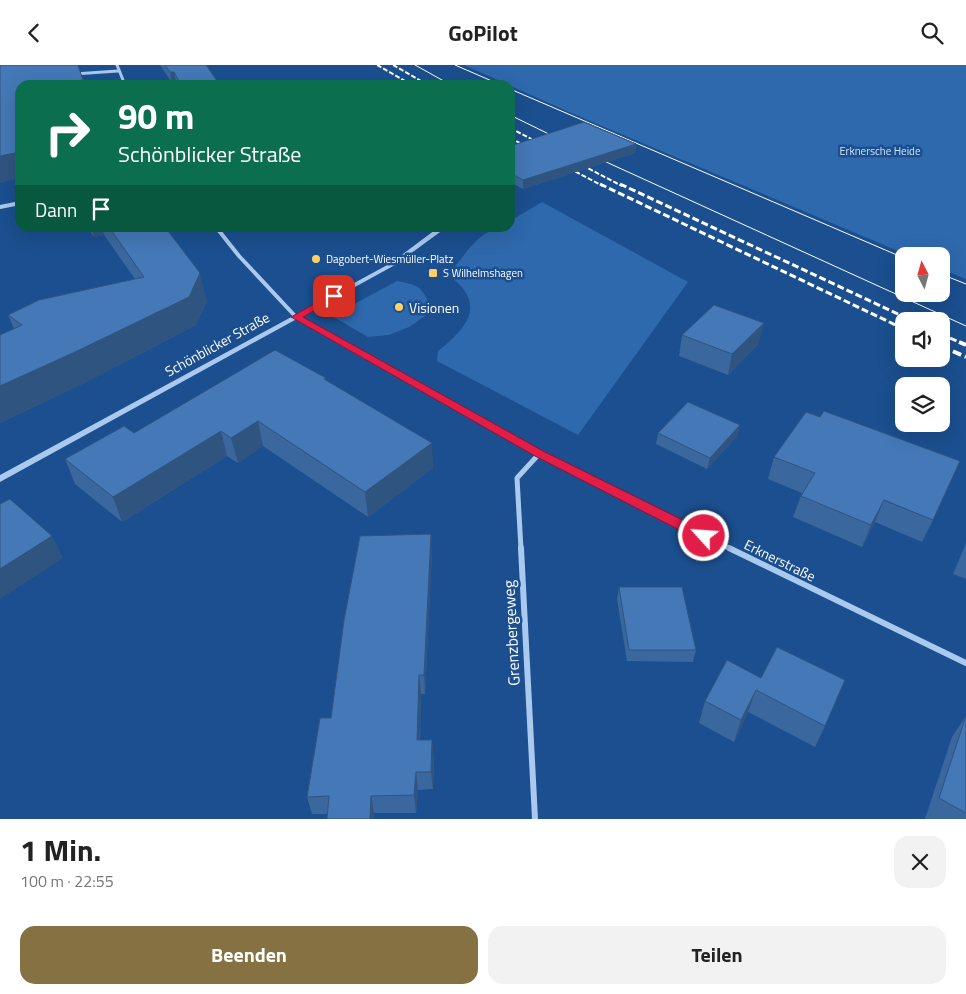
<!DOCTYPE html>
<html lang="de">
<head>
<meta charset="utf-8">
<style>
	body { margin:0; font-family:"Titillium Web",sans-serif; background:#f2f2f2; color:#222; height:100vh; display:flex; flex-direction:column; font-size:19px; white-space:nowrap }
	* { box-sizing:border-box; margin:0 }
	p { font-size:16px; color:#767676 }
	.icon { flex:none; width:28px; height:28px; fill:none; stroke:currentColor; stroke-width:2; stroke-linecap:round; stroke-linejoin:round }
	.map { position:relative; height:754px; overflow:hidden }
	.drawer { display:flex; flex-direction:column; background:#fff; flex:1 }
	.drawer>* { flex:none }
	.hud { position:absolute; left:15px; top:15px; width:500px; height:152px; border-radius:15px; box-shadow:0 5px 20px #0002; background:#0b6e4f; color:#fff; overflow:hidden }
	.needle { width:32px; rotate:354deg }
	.controls { position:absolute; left:895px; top:182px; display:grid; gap:10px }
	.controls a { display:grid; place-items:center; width:55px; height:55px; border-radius:10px; background:#fff; box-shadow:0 5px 20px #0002; font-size:25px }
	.pin { position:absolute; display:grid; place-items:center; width:42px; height:42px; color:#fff; margin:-21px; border-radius:10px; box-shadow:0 2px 8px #0006 }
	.me { position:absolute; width:55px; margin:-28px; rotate:296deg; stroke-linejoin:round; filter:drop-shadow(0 0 4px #0008) }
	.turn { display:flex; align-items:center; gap:18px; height:105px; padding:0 20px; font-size:22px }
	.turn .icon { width:65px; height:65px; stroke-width:2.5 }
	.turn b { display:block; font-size:35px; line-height:42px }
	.then { display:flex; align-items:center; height:48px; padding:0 20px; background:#0003; gap:10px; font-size:19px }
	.round { display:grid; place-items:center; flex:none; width:52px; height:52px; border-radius:15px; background:#f2f2f2 }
	.summary { display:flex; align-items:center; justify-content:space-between; height:85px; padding:0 20px }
	h1 { font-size:30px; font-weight:700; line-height:38px }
	.action { display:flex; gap:10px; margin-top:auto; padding:10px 20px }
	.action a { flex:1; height:58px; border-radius:15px; background:#857141; color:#fff; font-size:20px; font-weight:700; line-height:58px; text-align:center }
	.action a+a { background:#f2f2f2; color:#222 }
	header { display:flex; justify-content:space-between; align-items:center; height:65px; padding:0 20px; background:#fff; font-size:22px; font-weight:700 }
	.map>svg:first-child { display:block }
	.green { fill:#2e69ad }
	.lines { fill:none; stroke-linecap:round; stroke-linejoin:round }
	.minor-far3 { stroke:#a9c9ee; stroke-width:3 }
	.minor-far2 { stroke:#a9c9ee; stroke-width:4 }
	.minor-far1 { stroke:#a9c9ee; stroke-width:5 }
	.minor { stroke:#a9c9ee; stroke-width:6 }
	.tertiary { fill:#a9c9ee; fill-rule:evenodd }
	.tram { stroke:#fff; stroke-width:1 }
	.rail-far2 { stroke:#fff; stroke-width:2; stroke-dasharray:5 2; stroke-linecap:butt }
	.rail-far1 { stroke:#fff; stroke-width:3; stroke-dasharray:7 3; stroke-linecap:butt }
	.rail { stroke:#fff; stroke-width:4; stroke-dasharray:9 4; stroke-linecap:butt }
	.wall { fill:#3a679d }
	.shaded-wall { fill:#305480 }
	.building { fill:#4478b7; stroke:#305480 }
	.route { fill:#e11d48; stroke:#92132f }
	.poi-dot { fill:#ffd166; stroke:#1b4f8f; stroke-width:2 }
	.labels { text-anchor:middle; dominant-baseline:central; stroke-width:5; stroke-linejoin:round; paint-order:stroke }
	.far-park-label { font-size:11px; fill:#cfe3fa; stroke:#1b4f8f }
	.far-poi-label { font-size:11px; fill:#fff; stroke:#1b4f8f; text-anchor:start }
	.poi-label { font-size:14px; fill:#fff; stroke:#1b4f8f; text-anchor:start }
	.street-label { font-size:14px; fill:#fff; stroke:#1b4f8f }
	.near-street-label { font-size:16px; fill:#fff; stroke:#1b4f8f }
</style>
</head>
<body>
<header><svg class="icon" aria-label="back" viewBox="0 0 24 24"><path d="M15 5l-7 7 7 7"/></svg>GoPilot<svg class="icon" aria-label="search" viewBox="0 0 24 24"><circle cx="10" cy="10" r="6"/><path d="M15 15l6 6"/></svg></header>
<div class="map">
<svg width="966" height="754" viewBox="0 0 966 754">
	<rect width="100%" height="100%" fill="#1b4f8f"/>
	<g class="green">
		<path d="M464 0H966V214L941 204V191H910L569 47Z"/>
		<path d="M542 137 688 217 578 370 437 296 438 286C469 262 487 237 448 210 467 189 478 162 510 162V156Z"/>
		<path d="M397 216C417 220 421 220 430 240L425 251 409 262 389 270 368 272 332 251Z"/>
	</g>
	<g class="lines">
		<g class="minor-far3">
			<path d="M117 0 125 20"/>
			<path d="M74 9 118 6"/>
		</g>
		<g class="minor-far2">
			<path d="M0 142 20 138"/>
			<path d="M216 162 239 191 296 252 342 278"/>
		</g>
		<g class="minor-far1">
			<path d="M340 277 539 389 731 484"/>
			<path d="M521 484 517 413 539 389"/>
		</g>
		<g class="minor">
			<path d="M521 483 535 754"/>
			<path d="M729 483 966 598"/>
		</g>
		<path class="tertiary" d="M439 162H447L395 200 0 417V410L391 198Z"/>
		<g class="tram">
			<path d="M415 0 451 20"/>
			<path d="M455 0 501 20"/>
			<path d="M510 24 904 193"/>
			<path d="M510 50 559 74"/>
			<path d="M593 91 966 261"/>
			<path d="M941 209 966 219"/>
		</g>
		<g class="rail-far2">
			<path d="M377 0 412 20"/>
			<path d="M393 0 428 20"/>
			<path d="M510 63 543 80"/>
			<path d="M510 73 532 84"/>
			<path d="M576 97 622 121"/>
			<path d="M563 100 603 121"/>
		</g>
		<g class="rail-far1">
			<path d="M600 119 904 264"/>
			<path d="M620 119 913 256"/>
			<path d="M941 269 961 278"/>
		</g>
		<g class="rail">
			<path d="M959 277 966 280"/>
			<path d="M941 281 966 292"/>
		</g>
	</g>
	<g class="wall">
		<path d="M160 0H206L220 20H177L176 18H172Z"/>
		<path d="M636 79 635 88 523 124 510 117V81Z"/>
		<path d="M65 162H165L207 236 196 260 86 317 0 358V270L14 264 8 250 135 214 104 170 94 172 88 163 68 167Z"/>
		<path d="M682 270 759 278 728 310 679 291Z"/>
		<path d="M326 313V316L433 403 368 452 263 381 238 398 227 391 122 457 75 419 65 394 134 368Z"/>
		<path d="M740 360 737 371 707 404 656 379 658 368Z"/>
		<path d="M774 392 933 455 922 477 875 457 862 482 793 452 801 431 802 428 768 414Z"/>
		<path d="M966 478V514L953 509Z"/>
		<path d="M432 488 425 629H421L420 675 434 693 433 724 418 725 416 748H374V754H327V749H312L307 732 331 653Z"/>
		<path d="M619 522 696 585 693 597 627 596 617 534Z"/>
		<path d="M727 595 825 661 815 682 748 647 734 677 699 658 705 636Z"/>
		<path d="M966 651V754H925L952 672Z"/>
	</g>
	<g class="shaded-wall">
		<path d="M170 7H174L176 18H172Z"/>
		<path d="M83 15 84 20H64L63 17Z"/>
		<path d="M636 79 635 88 523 124V115Z"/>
		<path d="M20 87V113L0 118V91Z"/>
		<path d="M66 162H88V163L68 167Z"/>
		<path d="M91 162H102L104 170 94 172Z"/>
		<path d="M200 208 207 236 196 260 86 317 0 358V321Z"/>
		<path d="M764 258 759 278 728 310 732 289Z"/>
		<path d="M258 356 263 381 238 398 231 373Z"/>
		<path d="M740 360 737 371 707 404 710 393Z"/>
		<path d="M221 366 227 391 122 457 113 432Z"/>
		<path d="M432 378 433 403 368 452 365 427Z"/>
		<path d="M884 435 875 457 862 482 871 460Z"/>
		<path d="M431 469 432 488 425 629 424 610Z"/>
		<path d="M52 471 63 493 0 534V504Z"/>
		<path d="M419 610 421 629 419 693 417 675Z"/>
		<path d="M756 625 748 647 734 677 741 655Z"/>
		<path d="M432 675 434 693 433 724 431 707Z"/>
		<path d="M416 707 418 725 416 748 414 730Z"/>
		<path d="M371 731 374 748V754H370Z"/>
	</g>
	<g class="building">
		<path d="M0 0H78L83 15 63 17 65 20H20V87L0 91Z"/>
		<path d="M165 0H206L220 20H181L174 7H170Z"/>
		<path d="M584 57 636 79 523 115 510 108V81Z"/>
		<path d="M109 162H165L200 208 189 232 75 287 0 321V270L22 260 8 250 39 235 144 212Z"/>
		<path d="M714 240 764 258 732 289 682 270Z"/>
		<path d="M275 285 326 313 324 314 432 378 365 427 258 356 231 373 221 366 113 432 65 394 124 361 134 368Z"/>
		<path d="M688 337 740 360 710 393 658 368Z"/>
		<path d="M824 346 960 396 933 455 884 435 871 460 801 431 815 408 774 392 806 347 820 352Z"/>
		<path d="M10 434 52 471 0 504V439Z"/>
		<path d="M431 469 424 610H419L417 675H432L431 707H416L414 730 371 731 370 754H327L329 731 307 732 320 653H331L344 555 360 471Z"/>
		<path d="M619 522H682L696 585H629Z"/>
		<path d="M777 582 845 615 825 661 756 625 741 655 705 636 727 595 761 613Z"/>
		<path d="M966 651V748L939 733Z"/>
	</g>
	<path class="route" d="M334 228 337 229V233L303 252 543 386 709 468 710 471 709 475H699L535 391 291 252Z"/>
	<g class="poi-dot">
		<circle cx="316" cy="194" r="5"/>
		<rect x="428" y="203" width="10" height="10" rx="2.5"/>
		<circle cx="399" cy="242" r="5"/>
	</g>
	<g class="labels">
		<g class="far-park-label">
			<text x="880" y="86">Erknersche Heide</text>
		</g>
		<g class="far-poi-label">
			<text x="326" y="194">Dagobert-Wiesmüller-Platz</text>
			<text x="443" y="208">S Wilhelmshagen</text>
		</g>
		<g class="poi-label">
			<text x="409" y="242">Visionen</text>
		</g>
		<g class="street-label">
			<text transform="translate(217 279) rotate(-29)">Schönblicker Straße</text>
			<text transform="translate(780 495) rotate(26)">Erknerstraße</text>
		</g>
		<g class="near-street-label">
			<text transform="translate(511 568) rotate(-93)">Grenzbergeweg</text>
		</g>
	</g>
</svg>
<div class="controls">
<a><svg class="needle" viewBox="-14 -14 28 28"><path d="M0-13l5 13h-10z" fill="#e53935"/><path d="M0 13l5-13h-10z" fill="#767676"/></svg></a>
<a><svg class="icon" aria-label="sound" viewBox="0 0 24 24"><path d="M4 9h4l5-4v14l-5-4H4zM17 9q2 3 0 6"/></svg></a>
<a><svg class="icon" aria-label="layers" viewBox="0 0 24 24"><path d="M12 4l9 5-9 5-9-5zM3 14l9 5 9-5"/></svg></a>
</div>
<div class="pin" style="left:334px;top:231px;background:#d93025"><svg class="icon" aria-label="arrive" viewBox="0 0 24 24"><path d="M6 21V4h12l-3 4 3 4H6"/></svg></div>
<svg class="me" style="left:704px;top:471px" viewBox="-20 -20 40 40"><circle r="17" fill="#e11d48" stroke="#fff" stroke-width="3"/><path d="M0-11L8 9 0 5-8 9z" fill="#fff"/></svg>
<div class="hud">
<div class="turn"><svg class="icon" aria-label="right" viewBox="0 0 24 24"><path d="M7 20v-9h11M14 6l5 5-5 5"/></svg><div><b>90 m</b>Schönblicker Straße</div></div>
<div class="then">Dann<svg class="icon" aria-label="arrive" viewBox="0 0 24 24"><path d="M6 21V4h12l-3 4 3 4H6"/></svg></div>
</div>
</div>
<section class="drawer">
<div class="summary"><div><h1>1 Min.</h1><p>100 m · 22:55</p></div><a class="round"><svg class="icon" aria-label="close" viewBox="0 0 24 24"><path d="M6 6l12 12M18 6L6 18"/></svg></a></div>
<div class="action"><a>Beenden</a><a>Teilen</a></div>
</section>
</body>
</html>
